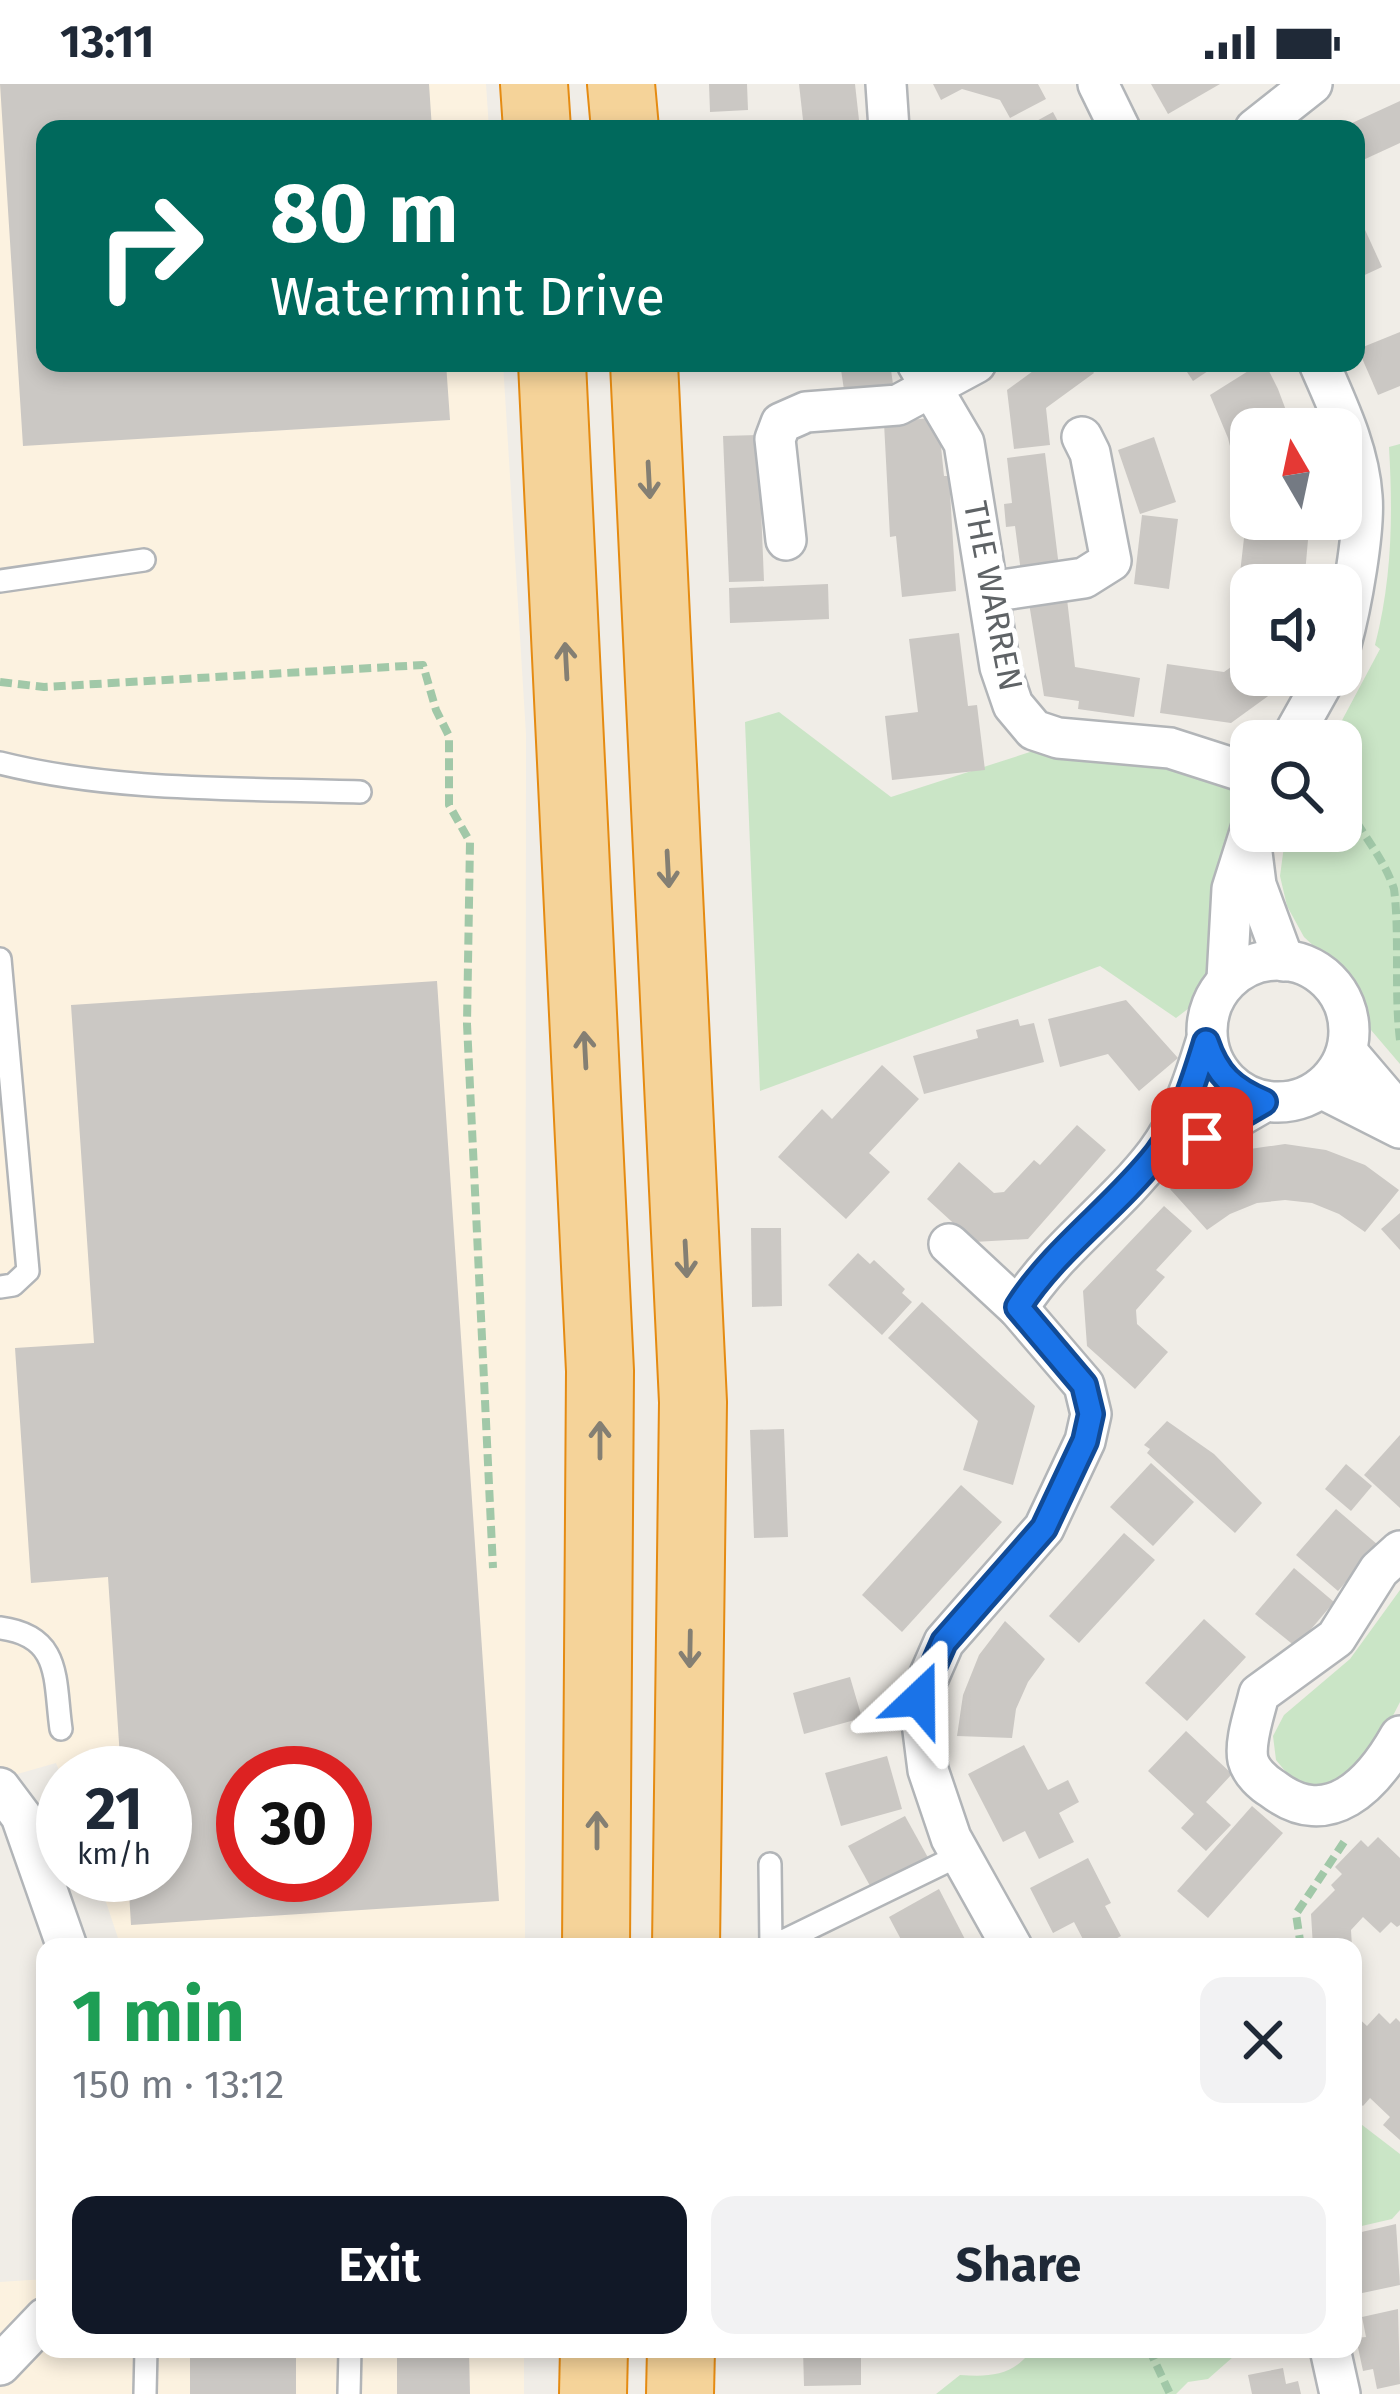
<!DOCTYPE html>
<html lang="en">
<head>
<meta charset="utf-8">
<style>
	body { margin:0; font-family:"Fira Sans",sans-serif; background:#f2f2f3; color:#1f2937; height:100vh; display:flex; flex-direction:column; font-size:45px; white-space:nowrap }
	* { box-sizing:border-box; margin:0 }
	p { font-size:39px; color:#747a83 }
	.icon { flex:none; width:66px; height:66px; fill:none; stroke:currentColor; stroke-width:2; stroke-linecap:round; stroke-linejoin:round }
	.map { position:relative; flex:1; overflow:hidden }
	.sheet { position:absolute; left:36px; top:1854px; width:1326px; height:420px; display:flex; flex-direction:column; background:#fff; border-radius:24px; box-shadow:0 6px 18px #0003 }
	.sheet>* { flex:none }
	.top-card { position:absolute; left:36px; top:36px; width:1329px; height:252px; border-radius:24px; box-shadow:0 6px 18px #0003; background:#00695c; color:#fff; overflow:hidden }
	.needle { width:78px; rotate:351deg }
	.fabs { position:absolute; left:1230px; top:324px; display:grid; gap:24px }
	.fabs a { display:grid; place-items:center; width:132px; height:132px; border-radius:24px; background:#fff; box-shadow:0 6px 18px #0003; font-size:60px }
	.speed { position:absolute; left:36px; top:1662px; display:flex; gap:24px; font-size:60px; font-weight:700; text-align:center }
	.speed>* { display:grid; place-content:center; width:156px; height:156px; border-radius:50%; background:#fff; box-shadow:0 6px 18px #0003; line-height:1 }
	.speed small { font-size:30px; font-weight:400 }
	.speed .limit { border:18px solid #d22; background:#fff; color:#111 }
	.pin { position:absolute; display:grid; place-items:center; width:102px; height:102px; color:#fff; margin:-51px; border-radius:24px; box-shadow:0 6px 18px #0006 }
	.me { position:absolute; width:132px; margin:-66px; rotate:23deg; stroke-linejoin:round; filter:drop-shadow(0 0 9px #0008) }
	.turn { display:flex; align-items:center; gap:42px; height:252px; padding:0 36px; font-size:54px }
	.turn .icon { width:156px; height:156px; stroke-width:2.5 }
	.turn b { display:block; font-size:84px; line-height:102px }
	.round { display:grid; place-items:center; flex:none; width:126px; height:126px; border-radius:24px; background:#f2f2f3 }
	.summary { display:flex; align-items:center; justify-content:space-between; height:204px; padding:0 36px }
	h1 { font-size:72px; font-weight:700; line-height:90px; color:#1e9e55 }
	.cta { display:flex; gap:24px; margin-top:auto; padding:24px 36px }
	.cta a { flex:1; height:138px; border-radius:24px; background:#111827; color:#fff; font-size:48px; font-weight:700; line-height:138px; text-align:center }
	.cta a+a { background:#f2f2f3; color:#1f2937 }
	.status { display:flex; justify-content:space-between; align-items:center; height:84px; padding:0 60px; background:#fff; direction:ltr }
	.status svg { height:33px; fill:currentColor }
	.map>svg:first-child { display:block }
	.commercial { fill:#fcf2e0; fill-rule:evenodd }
	.green { fill:#cae5c6 }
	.building { fill:#cbc8c4; fill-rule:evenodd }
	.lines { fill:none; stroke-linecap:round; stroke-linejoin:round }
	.lane-casing { stroke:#b2b5b8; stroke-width:26 }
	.street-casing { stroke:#b2b5b8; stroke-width:44 }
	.highway-casing { stroke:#e58b12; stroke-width:70 }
	.path { stroke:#a1c8a8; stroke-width:8; stroke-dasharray:12 6; stroke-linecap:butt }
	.lane { stroke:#fff; stroke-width:21 }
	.street { stroke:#fff; stroke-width:39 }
	.highway { stroke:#f5d399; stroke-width:66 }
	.oneway { stroke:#847f73 }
	.route-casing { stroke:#114b97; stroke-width:30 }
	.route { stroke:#1a73e8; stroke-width:21 }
	.labels { text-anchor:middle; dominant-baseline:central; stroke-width:10; stroke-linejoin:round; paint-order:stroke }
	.street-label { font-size:33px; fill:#5f6366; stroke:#fff }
</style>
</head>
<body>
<div class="status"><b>13:11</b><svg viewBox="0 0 49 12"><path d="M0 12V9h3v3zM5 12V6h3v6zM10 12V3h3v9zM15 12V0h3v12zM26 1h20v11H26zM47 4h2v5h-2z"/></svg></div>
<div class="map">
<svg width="1400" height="2310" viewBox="0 0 1400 2310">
	<rect width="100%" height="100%" fill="#f0ede7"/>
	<g class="commercial">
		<path d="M0 0H486L489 45H45V279H503L526 650 525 1863H121L97 1791H165V1689H63V1696L56 1679 0 1695ZM243 1689H345V1791H243Z"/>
		<path d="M45 2195V2265H524V2310H0V2198Z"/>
	</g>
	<g class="green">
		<path d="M1400 360V980L1371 946 1344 890 1304 853 1287 822 1280 792 1286 747H1341V657H1331L1380 565 1375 561C1392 495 1393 432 1389 363Z"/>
		<path d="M779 628 891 713 1098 646 1251 677V744L1227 895 1176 934 1100 882 760 1007 745 638Z"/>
		<path d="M1400 1506V1618L1383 1651 1363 1680 1337 1700 1311 1704 1291 1694 1276 1676 1273 1652 1284 1631 1350 1575Z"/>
		<path d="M1353 2034 1400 2070V2126L1392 2135 1353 2144Z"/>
		<path d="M1032 2265H1242L1208 2295 1188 2298 1176 2310H936L960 2291C991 2293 1014 2292 1032 2265Z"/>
	</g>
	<g class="building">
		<path d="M0 0H429L432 45H45V279H446L450 336 23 362Z"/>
		<path d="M709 0H747L748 26 710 28Z"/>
		<path d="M799 0H855L860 45H804Z"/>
		<path d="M933 0H1038L1046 15 1010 34 1000 16 962 5 941 16Z"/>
		<path d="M1151 0H1220L1168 30Z"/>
		<path d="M1400 17V59L1363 76 1356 63V45H1339Z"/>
		<path d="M1053 28 1062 45H1022Z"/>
		<path d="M1361 137 1382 183 1356 195V139Z"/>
		<path d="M1400 248V302L1378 311 1358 265Z"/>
		<path d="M840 279H890L893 300 844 306Z"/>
		<path d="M1044 279H1087L1094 289 1046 324 1050 361 1014 365 1007 306Z"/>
		<path d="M1181 279H1220L1193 297Z"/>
		<path d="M1261 279H1265L1278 305 1293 345H1251V435H1308V456L1304 501H1251V509L1238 507 1244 454 1240 403 1228 354 1210 311Z"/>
		<path d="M938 333 944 392H949L956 507 902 513 896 452 890 453 884 339Z"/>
		<path d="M758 351 764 497 729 498 723 352Z"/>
		<path d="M1154 353 1176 418 1140 430 1118 366Z"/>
		<path d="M1045 369 1059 483 1021 488 1015 442 1006 443 1004 420 1012 419 1007 374Z"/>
		<path d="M1142 431 1178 435 1169 505 1134 500Z"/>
		<path d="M828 500 829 535 730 539 729 504Z"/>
		<path d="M1067 515 1075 583 1140 594 1134 633 1078 625 1079 617 1044 612 1029 519Z"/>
		<path d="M1238 529 1251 531V591H1277L1275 607 1231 639 1160 629 1167 580 1224 588 1231 583Z"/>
		<path d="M959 549 968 622 977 621 985 686 892 696 885 632 918 628 909 555Z"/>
		<path d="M437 897 499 1817 131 1841 128 1791H165V1689H121L108 1493 31 1499 15 1264 94 1259 71 921ZM243 1689H345V1791H243Z"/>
		<path d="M1126 916 1178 974 1139 1007 1108 970 1060 983 1048 935Z"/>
		<path d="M1018 935 1020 942 1034 939 1044 978 924 1010 913 972 978 954 976 946Z"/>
		<path d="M882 981 919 1015 869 1069 890 1088 846 1135 778 1073 822 1025 832 1035Z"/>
		<path d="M1077 1041 1106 1066 1028 1155 974 1158 927 1115 959 1078 994 1109 1004 1108 1034 1076 1040 1081Z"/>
		<path d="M1285 1060 1326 1066 1365 1081 1399 1106 1365 1148 1339 1130 1312 1119 1285 1116 1257 1119 1230 1130 1207 1146 1170 1105 1204 1081 1243 1066Z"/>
		<path d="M1164 1122 1192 1147 1156 1186 1165 1193 1136 1226 1137 1240 1168 1268 1135 1305 1087 1262 1083 1207Z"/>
		<path d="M1400 1129V1166L1381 1145Z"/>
		<path d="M751 1144H781L782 1222 752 1223Z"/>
		<path d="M858 1169 870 1180 874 1176 905 1205 902 1209 912 1218 882 1251 828 1201Z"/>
		<path d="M922 1218 1035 1322 1013 1401 963 1386 978 1337 888 1254Z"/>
		<path d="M1167 1337 1214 1370 1262 1419 1235 1449 1147 1369 1150 1365 1144 1361Z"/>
		<path d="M784 1345 788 1453 754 1454 750 1346Z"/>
		<path d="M1400 1351V1424L1364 1391Z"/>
		<path d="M1151 1379 1194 1418 1153 1462 1110 1423Z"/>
		<path d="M1346 1380 1372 1402 1351 1427 1325 1405Z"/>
		<path d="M961 1401 1002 1438 902 1548 862 1511Z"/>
		<path d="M1336 1425 1378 1461 1338 1507 1296 1471Z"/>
		<path d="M1124 1449 1155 1476 1079 1559 1049 1532Z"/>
		<path d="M1294 1484 1334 1518 1296 1563 1255 1530Z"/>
		<path d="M1204 1535 1246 1573 1187 1637 1145 1599Z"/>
		<path d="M1005 1537 1045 1575 1028 1598 1016 1625 1012 1654 957 1652 963 1611 979 1571Z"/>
		<path d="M850 1593 862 1634 804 1650 793 1609Z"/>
		<path d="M1186 1647 1232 1690 1206 1718 1231 1741 1206 1767 1181 1744 1194 1730 1148 1687Z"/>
		<path d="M1024 1661 1048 1706 1068 1696 1079 1718 1059 1729 1074 1758 1039 1775 1025 1747 1003 1758 968 1690Z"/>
		<path d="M887 1672 902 1725 841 1742 825 1689Z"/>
		<path d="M1252 1722 1283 1749 1208 1834 1177 1807Z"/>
		<path d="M905 1732 931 1779 874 1809 848 1762Z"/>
		<path d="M1378 1753 1400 1774V1841L1397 1843 1391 1838 1380 1849 1363 1833 1351 1846 1352 1863H1313L1311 1830 1335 1806 1331 1801 1342 1790 1335 1783 1361 1756 1368 1763Z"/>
		<path d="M1088 1774 1111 1819 1105 1822 1121 1852 1101 1863H1087L1074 1838 1053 1849 1030 1804Z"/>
		<path d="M939 1805 969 1863H905L889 1833Z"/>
		<path d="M1353 1929 1367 1942 1379 1929 1390 1940 1396 1934 1400 1938V2056L1383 2041 1390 2033 1370 2014 1363 2022 1353 2013Z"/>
		<path d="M1396 2140 1400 2201 1353 2211V2150Z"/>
		<path d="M1398 2225 1400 2300 1377 2305 1373 2285 1363 2287 1356 2254 1366 2253 1362 2233Z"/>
		<rect x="190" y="2265" width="106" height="45"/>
		<path d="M397 2265H469L470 2310H397Z"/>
		<path d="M803 2265H861V2301L804 2302Z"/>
		<path d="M1283 2284 1286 2300 1298 2297 1301 2310H1252L1248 2291Z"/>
	</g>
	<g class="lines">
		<defs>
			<g id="lane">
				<path d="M0 497 144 476"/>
				<path d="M0 679C116 708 241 704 360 708"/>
				<path d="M0 875 28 1187 13 1201 0 1203"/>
				<path d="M0 1544C62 1552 54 1595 61 1645"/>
				<path d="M770 1780 771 1863 960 1771"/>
				<path d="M145 2310 146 2265"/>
				<path d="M349 2310 350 2265"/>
			</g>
			<g id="street">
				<path d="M886 0 889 45"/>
				<path d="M1098 0 1120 45"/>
				<path d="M1255 45 1312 0"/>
				<path d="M917 279 964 359 1000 583 1013 621 1034 646 1058 654 1170 664 1251 690"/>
				<path d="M1319 279C1337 321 1359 365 1362 412 1365 447 1351 524 1341 560"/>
				<path d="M786 456 775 355 781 339 806 328 898 321 976 279"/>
				<path d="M989 508 1084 494 1111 477 1090 369 1082 353"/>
				<path d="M1290 657 1327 591"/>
				<path d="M1251 761 1256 801 1284 877"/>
				<circle cx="1278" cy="947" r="71"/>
				<path d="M1227 895 1232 805 1251 745"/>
				<path d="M1347 968 1400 1030"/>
				<path d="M1321 1004 1400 1044"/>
				<path d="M1156 1071 1202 1054 1264 1018"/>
				<path d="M949 1160 1018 1224 1084 1301 1091 1330 1085 1357 1044 1444 944 1558 919 1615 928 1686 951 1754 1012 1863"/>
				<path d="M1018 1224C1056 1164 1114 1125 1156 1070 1181 1037 1194 997 1206 958"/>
				<path d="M1400 1467 1379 1486 1336 1554 1259 1610C1255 1628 1244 1657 1248 1676 1251 1688 1263 1699 1273 1705 1329 1748 1373 1700 1400 1652"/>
				<path d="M0 1704 21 1732 67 1863"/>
				<path d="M1330 2265 1340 2310"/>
				<path d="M0 2281 45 2234"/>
			</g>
			<g id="highway">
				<path d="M534 0 537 45"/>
				<path d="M621 0 625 45"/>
				<path d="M552 279 600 1287 596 1863"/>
				<path d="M644 279 693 1318 686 1863"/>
				<path d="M593 2310 594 2265"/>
				<path d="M680 2310 681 2265"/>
			</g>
		</defs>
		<use href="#lane" class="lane-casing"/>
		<use href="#street" class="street-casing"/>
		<use href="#highway" class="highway-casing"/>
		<g class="path">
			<path d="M0 598 44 603 423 581 436 626 449 652V721L470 758 467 940 493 1484"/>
			<path d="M1341 706C1353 742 1382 768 1394 805 1400 852 1394 907 1400 956"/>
			<path d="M1323 879 1350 908 1359 935"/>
			<path d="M1301 1863 1296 1830 1344 1758"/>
			<path d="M1149 2265 1170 2310"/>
		</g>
		<use href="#lane" class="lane"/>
		<use href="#street" class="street"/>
		<use href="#highway" class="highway"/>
	</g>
	<defs><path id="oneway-shaft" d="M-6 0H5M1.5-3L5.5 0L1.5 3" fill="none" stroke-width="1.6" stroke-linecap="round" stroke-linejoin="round" transform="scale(3)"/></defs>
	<g class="oneway">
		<use href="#oneway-shaft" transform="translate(649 396) rotate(87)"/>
		<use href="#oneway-shaft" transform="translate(566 577) rotate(-93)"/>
		<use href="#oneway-shaft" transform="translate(668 785) rotate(87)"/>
		<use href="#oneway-shaft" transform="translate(585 966) rotate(-93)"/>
		<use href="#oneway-shaft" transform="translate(686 1175) rotate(87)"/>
		<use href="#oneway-shaft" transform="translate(600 1356) rotate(-90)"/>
		<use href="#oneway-shaft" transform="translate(690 1565) rotate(91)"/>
		<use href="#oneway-shaft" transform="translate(597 1746) rotate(-90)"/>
	</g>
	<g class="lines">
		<defs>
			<path id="route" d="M919 1615 944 1558 1044 1444 1085 1357 1091 1330 1084 1301 1018 1223C1056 1164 1114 1125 1157 1070 1182 1037 1194 997 1206 958 1217 991 1233 1005 1264 1018L1202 1054"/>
		</defs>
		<use href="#route" class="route-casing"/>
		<use href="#route" class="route"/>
	</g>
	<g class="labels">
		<g class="street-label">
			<text transform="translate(993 512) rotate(79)">THE WARREN</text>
		</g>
	</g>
</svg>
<div class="fabs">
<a><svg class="needle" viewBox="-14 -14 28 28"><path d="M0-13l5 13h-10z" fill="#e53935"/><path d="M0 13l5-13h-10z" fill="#747a83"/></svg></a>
<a><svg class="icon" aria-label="sound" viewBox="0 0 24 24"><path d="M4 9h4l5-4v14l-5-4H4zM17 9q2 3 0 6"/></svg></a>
<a><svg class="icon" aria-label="search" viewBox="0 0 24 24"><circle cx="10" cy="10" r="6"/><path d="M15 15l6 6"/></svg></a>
</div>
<div class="speed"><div>21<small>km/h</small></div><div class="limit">30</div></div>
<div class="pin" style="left:1202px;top:1054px;background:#d93025"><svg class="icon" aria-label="arrive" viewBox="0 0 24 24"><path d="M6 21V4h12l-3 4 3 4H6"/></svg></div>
<svg class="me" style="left:919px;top:1615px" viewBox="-20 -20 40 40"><path d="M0-17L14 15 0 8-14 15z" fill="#1a73e8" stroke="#fff" stroke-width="4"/></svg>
<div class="top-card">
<div class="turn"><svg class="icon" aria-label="right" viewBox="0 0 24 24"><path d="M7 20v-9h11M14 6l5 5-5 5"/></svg><div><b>80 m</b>Watermint Drive</div></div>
</div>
<section class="sheet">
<div class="summary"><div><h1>1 min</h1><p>150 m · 13:12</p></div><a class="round"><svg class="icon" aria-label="close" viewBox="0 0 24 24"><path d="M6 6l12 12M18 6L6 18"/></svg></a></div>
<div class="cta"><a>Exit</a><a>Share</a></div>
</section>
</div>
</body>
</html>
